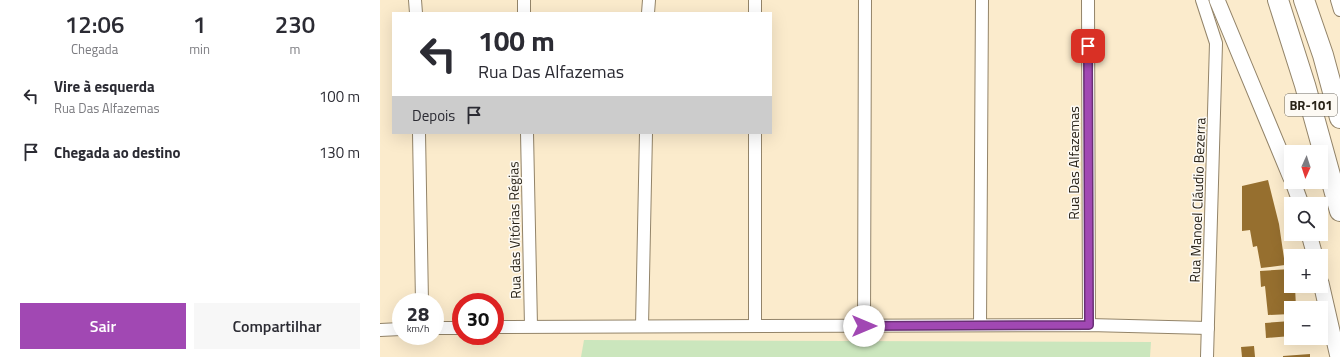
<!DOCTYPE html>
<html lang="pt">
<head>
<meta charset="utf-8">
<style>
	body { margin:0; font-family:"Titillium Web",sans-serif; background:#f7f7f7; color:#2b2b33; height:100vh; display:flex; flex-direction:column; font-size:15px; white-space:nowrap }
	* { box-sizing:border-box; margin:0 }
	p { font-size:13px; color:#7c7c81 }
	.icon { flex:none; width:22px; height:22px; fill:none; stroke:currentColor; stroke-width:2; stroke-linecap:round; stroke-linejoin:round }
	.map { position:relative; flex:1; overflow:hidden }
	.details { display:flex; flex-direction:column; background:#fff; width:380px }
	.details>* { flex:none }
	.hud { position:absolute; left:12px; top:12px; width:380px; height:122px; border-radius:0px; box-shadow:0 4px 16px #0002; background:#fff; color:#2b2b33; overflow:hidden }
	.needle { width:26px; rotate:183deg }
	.controls { position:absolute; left:904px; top:145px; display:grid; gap:8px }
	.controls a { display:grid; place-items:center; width:44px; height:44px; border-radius:0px; background:#fff; box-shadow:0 4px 16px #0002; font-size:20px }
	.speed { position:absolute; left:12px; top:293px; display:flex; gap:8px; font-size:20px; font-weight:700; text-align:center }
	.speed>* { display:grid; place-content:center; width:52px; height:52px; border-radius:50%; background:#fff; box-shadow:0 4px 16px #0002; line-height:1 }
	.speed small { font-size:10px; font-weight:400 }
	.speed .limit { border:6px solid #d22; background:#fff; color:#111 }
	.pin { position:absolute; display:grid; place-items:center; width:34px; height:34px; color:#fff; margin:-17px; border-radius:8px; box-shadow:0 2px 6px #0006 }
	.me { position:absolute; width:44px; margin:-22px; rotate:90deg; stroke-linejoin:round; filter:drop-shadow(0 0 3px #0008) }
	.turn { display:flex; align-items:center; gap:14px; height:84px; padding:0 20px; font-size:18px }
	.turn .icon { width:52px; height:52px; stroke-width:2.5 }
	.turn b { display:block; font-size:28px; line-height:34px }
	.then { display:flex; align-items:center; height:38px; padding:0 20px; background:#0003; gap:8px; font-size:15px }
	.eta { display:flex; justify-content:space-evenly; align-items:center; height:68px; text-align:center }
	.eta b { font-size:24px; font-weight:600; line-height:28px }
	.primary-button { display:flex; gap:8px; margin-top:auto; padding:8px 20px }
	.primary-button a { flex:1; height:46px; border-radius:0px; background:#a148b3; color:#fff; font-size:16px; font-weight:600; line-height:46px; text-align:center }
	.primary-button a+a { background:#f7f7f7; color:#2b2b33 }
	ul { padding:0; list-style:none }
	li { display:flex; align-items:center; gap:12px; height:56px; padding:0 20px }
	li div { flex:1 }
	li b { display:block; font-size:15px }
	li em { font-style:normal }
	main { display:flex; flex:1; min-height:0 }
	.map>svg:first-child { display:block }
	.green { fill:#cbe6bd }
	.building { fill:#966f2f }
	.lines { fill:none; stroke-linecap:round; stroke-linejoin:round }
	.minor-casing { stroke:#938469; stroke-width:14 }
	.tertiary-casing { stroke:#938469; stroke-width:17 }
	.trunk-casing { stroke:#938469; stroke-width:22 }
	.minor { stroke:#fff; stroke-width:12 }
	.tertiary { stroke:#fff; stroke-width:15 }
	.trunk { stroke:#fff; stroke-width:20 }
	.route-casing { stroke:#692f74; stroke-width:10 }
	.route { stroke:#a148b3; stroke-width:7 }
	.labels { text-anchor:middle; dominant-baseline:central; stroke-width:3; stroke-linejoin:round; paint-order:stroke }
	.shield { fill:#fdfaf4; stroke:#69645a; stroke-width:1 }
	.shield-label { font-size:13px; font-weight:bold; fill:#292318 }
	.street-label { font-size:14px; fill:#292318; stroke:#fdfaf4 }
</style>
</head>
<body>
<main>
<section class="details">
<div class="eta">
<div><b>12:06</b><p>Chegada</p></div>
<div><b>1</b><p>min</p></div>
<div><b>230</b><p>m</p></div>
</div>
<ul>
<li><svg class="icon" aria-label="left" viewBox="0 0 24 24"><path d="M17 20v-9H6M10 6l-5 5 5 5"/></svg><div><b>Vire à esquerda</b><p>Rua Das Alfazemas</p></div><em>100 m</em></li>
<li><svg class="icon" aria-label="arrive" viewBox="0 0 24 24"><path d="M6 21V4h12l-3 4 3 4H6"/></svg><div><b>Chegada ao destino</b></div><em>130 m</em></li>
</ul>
<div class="primary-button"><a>Sair</a><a>Compartilhar</a></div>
</section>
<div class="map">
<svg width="960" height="357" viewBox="0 0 960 357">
	<rect width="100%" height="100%" fill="#fbebcc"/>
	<path class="green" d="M204 340 771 342 770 357H201Z"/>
	<g class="building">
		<path d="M888 180 899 224 905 265 881 268 877 246 873 247 870 230 862 231V186Z"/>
		<path d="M911 269V286H915L916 308H911V314L888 315 885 286 881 287 880 271Z"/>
		<path d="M911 321V336L886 338 885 323Z"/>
		<path d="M874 346 875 357H862L861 347Z"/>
		<path d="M930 354V357H903V356Z"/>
	</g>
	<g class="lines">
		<defs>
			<g id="minor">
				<path d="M35 0 36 13"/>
				<path d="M144 0V13"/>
				<path d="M375 0V13"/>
				<path d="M708 0 709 325"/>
				<path d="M822 0 836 43 827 357"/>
				<path d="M957 0 960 10"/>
				<path d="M268 13 269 0"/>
				<path d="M39 133 42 302"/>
				<path d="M147 133 151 326"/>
				<path d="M375 133V326"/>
				<path d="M600 325 602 0"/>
				<path d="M262 326 266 133"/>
				<path d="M484 326 485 0"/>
				<path d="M115 327 709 325 828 328"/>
				<path d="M55 328H81"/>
				<path d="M0 330 21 329"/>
			</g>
			<g id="tertiary">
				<path d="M837 0 911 178"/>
				<path d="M913 182 921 204"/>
				<path d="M929 234 935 256"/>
				<path d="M941 283 958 357"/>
			</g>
			<g id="trunk">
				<path d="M898 0 925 85 960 211"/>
				<path d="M924 0 943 55 960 118"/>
			</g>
		</defs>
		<use href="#minor" class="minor-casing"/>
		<use href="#tertiary" class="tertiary-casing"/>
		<use href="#trunk" class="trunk-casing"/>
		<use href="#minor" class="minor"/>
		<use href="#tertiary" class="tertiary"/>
		<use href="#trunk" class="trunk"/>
	</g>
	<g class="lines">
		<defs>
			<path id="route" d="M484 326 709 325 708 46"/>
		</defs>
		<use href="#route" class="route-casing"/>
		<use href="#route" class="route"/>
	</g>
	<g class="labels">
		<rect class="shield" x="905" y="94" width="52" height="22" rx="3"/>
		<g class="shield-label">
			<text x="931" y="105">BR-101</text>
		</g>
		<g class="street-label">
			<text transform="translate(693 163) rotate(-90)">Rua Das Alfazemas</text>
			<text transform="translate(817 200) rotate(-88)">Rua Manoel Cláudio Bezerra</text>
			<text transform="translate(134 230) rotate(-91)">Rua das Vitórias Régias</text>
		</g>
	</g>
</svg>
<div class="controls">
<a><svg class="needle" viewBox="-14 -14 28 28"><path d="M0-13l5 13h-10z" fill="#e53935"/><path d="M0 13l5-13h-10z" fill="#7c7c81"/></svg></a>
<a><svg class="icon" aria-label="search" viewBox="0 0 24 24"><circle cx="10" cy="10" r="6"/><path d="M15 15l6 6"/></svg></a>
<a>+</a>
<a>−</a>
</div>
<div class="speed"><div>28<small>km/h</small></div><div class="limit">30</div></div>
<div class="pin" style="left:708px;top:46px;background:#d93025"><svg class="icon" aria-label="arrive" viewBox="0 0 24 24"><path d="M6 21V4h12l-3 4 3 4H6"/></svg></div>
<svg class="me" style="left:484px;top:326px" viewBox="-20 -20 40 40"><circle r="19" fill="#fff"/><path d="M0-13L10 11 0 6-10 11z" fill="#a148b3"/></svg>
<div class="hud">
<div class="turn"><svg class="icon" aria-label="left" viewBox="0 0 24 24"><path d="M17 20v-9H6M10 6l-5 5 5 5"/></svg><div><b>100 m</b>Rua Das Alfazemas</div></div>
<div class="then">Depois<svg class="icon" aria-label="arrive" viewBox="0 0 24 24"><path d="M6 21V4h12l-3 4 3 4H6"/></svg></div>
</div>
</div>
</main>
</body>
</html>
